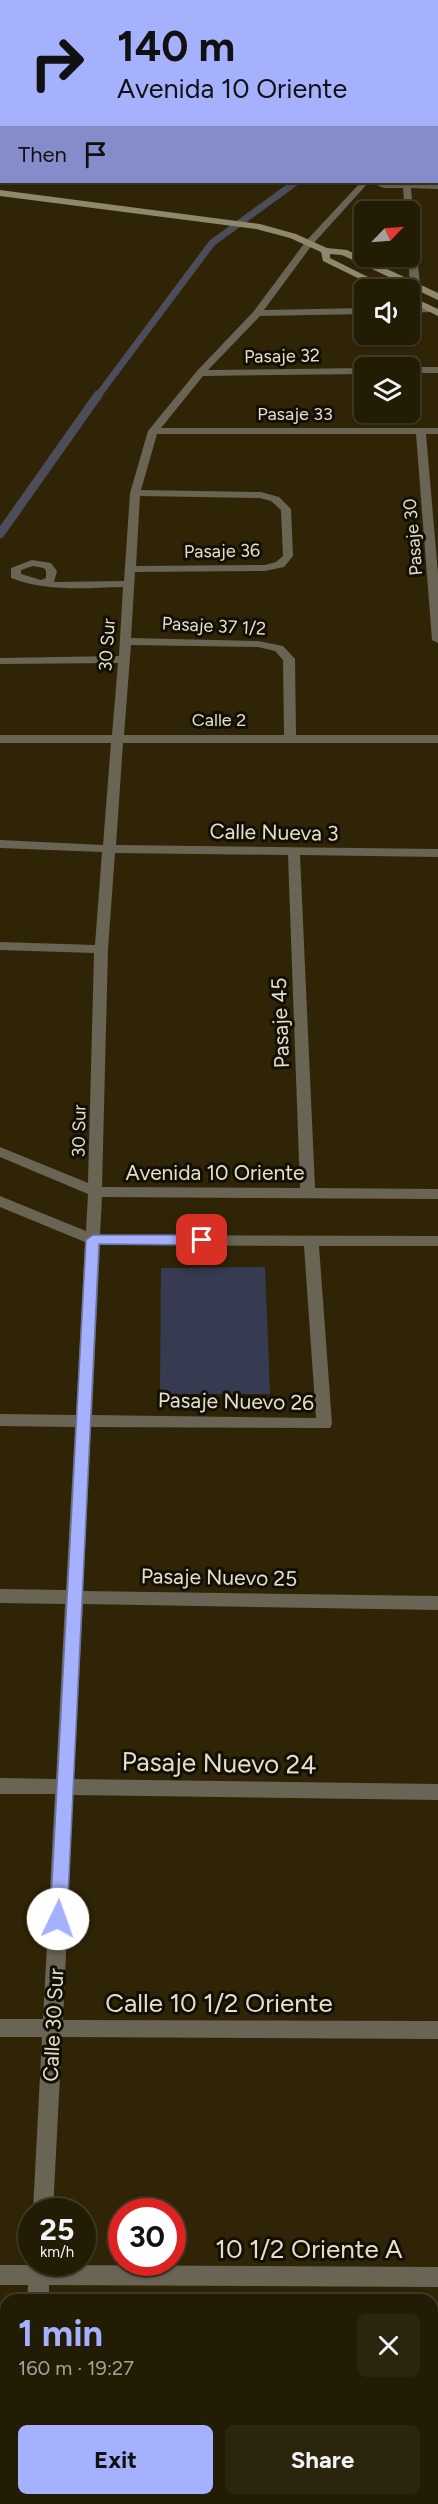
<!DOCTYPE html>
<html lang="en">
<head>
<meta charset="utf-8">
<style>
	body { margin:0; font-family:Figtree,sans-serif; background:#2b250e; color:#f1f3f6; height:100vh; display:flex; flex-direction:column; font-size:22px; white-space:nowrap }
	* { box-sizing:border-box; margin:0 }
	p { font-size:20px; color:#a3a19a }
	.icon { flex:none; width:33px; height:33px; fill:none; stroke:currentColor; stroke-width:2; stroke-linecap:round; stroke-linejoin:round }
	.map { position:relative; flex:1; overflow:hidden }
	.sheet { position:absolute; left:0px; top:2294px; width:438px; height:212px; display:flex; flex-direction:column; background:#231c04; border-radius:18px 18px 0 0; box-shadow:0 2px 4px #0004,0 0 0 2px #403a26 }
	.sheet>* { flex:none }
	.hud { position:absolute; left:0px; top:0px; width:438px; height:183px; box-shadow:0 2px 4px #0004,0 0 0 2px #403a26; background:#a5b1fc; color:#111; overflow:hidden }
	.needle { width:39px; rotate:65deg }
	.buttons { position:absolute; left:354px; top:201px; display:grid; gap:12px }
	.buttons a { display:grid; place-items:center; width:66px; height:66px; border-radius:9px; background:#231c04; box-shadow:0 2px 4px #0004,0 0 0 2px #403a26; font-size:30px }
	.speed { position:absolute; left:18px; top:2198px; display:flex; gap:12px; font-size:30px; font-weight:700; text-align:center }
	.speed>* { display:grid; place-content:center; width:78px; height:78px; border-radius:50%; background:#231c04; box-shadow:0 2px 4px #0004,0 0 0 2px #403a26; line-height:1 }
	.speed small { font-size:15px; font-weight:400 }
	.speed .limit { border:9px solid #d22; background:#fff; color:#111 }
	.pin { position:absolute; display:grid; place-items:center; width:51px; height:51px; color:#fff; margin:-26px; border-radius:12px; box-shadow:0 3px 9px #0006 }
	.me { position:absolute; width:66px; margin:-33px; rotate:3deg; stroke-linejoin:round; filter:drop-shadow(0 0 4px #0008) }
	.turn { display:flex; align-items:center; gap:21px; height:126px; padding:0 18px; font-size:27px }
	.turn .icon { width:78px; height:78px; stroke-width:2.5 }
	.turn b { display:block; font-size:42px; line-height:51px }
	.then { display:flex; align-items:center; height:57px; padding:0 18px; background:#0003; gap:12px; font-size:22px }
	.round { display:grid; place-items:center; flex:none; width:63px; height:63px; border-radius:9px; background:#2b250e }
	.head { display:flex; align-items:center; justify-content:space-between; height:102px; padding:0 18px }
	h1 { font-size:36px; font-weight:700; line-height:45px; color:#a5b1fc }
	.action { display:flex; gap:12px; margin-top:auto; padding:12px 18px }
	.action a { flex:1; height:69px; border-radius:9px; background:#a5b1fc; color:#111; font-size:24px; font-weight:700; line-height:69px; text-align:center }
	.action a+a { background:#2b250e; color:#f1f3f6 }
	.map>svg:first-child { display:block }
	.green { fill:#373b51 }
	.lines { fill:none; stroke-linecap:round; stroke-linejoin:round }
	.stream-far1 { stroke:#4d4c5a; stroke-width:7 }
	.stream { stroke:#4d4c5a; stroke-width:9 }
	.street { fill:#696454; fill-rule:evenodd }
	.secondary { fill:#8f876e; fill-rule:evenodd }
	.route { fill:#a5b1fc; stroke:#6b73a4; stroke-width:1.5 }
	.labels { text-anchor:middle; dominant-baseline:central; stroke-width:6; stroke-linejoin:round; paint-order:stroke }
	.far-street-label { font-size:18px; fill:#e4decd; stroke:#130f04 }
	.street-label { font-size:21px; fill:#e4decd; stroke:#130f04 }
	.near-street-label { font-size:26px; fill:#e4decd; stroke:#130f04 }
</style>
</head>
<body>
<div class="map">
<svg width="438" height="2504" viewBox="0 0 438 2504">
	<rect width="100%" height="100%" fill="#2f2506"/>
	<path class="green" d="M265 1267 270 1394H160L161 1268Z"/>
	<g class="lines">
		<path class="stream-far1" d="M97 397 212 243 296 182"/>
		<path class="stream" d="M0 534 98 395"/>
		<g class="street">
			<rect x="436" y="146" width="2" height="6"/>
			<path d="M361 182 438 183V189L411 188 413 212 410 215V212H405L403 188H384L369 182 312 245 264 310 364 308V314L260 316 208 370 364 368V374L203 376 161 428H438V434H426L438 573V643L432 640 416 434H157L141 490 261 492 279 497 291 509 293 556 284 567 265 571 135 572 131 638 258 641 283 646 295 659 296 735H438V743H123L116 845 438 849V857L300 855 315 1188 438 1189V1199L102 1197 100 1235 438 1236V1246H319L332 1424 330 1428 91 1427 83 1591 438 1596V1610L83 1604 74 1779 438 1784V1800L73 1795 63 2020 438 2021V2039L62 2037 53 2211H33L42 2037H0V2019H43L55 1794H0V1778L56 1779 65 1604 0 1603V1589L66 1590 75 1427 0 1426V1414L76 1415 85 1242 0 1207V1196L86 1231 88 1194 0 1157V1147L88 1183 94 953 0 950V942L95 945 102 852 0 848V840L103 845 111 743H0V735H112L118 663 0 664V658L119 656 123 587C85 588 48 592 11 578V568L32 560 51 563 57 571 54 582 124 581 130 493 148 431 197 371 254 311 306 241ZM140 496 260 498 271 501 281 510 283 556 276 562 265 565 136 566ZM33 566 44 568 46 571V578L41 580 21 574V570ZM131 645 258 647 275 651 283 660 284 735H124ZM115 853 288 855 300 1188 102 1187 108 949ZM100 1245 304 1246 316 1418 92 1415Z"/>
			<path d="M410 217 414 220 420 286 415 289 410 286 408 256Z"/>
			<path d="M410 307 430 306 435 309 430 312 410 313Z"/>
			<rect x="410" y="367" width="28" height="6"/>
			<path d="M32 2257V2262H51L50 2265 438 2267V2287L49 2285V2300H27L28 2285H0V2265H29Z"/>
			<path d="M18 2499H40L39 2504H17Z"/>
		</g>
		<g class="secondary">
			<path d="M0 190 260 224 296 234 327 248 347 250 438 293V300L342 255 330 254V258L394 290H382L323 261 321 252 290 238 256 229 0 196Z"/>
			<path d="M410 296 438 309V316L410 302Z"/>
		</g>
	</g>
	<path class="route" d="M93 1235H202L209 1240 202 1245 99 1244 67 1919 64 1924 58 1927 52 1924 50 1919 86 1240Z"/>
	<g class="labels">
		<g class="far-street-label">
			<text transform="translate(282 356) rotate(-1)">Pasaje 32</text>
			<text x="295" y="414">Pasaje 33</text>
			<text transform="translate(413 537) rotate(-95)">Pasaje 30</text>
			<text transform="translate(222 551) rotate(-1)">Pasaje 36</text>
			<text transform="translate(214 626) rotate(3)">Pasaje 37 1/2</text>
			<text transform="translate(107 645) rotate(-86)">30 Sur</text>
			<text x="219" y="720">Calle 2</text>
			<text transform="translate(79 1131) rotate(-89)">30 Sur</text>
		</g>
		<g class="street-label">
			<text transform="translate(274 832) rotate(1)">Calle Nueva 3</text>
			<text transform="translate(280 1023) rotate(-92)">Pasaje 45</text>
			<text x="215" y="1172">Avenida 10 Oriente</text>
			<text transform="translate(236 1401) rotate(1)">Pasaje Nuevo 26</text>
			<text transform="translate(219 1577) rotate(1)">Pasaje Nuevo 25</text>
			<text transform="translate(53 2025) rotate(-87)">Calle 30 Sur</text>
		</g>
		<g class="near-street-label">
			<text transform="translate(219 1763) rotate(1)">Pasaje Nuevo 24</text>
			<text x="219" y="2003">Calle 10 1/2 Oriente</text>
			<text x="309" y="2249">10 1/2 Oriente A</text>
		</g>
	</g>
</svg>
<div class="buttons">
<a><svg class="needle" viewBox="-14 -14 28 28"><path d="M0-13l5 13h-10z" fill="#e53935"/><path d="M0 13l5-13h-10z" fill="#a3a19a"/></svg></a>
<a><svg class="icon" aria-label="sound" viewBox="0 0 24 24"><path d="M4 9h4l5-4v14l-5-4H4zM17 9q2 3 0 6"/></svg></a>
<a><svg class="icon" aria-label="layers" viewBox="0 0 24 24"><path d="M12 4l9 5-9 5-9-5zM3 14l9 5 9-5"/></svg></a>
</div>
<div class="speed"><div>25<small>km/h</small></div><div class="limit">30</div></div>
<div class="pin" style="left:202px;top:1240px;background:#d93025"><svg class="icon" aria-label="arrive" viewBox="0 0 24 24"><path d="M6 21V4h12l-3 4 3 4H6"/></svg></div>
<svg class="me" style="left:58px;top:1919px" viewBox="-20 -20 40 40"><circle r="19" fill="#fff"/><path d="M0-13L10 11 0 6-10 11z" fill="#a5b1fc"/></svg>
<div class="hud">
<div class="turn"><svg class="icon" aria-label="right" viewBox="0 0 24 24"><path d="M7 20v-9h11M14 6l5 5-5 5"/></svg><div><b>140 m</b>Avenida 10 Oriente</div></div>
<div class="then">Then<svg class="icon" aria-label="arrive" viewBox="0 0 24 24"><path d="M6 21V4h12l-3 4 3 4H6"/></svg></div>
</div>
<section class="sheet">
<div class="head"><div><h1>1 min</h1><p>160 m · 19:27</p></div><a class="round"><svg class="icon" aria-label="close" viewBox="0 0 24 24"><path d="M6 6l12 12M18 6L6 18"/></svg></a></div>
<div class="action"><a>Exit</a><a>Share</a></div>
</section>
</div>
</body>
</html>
